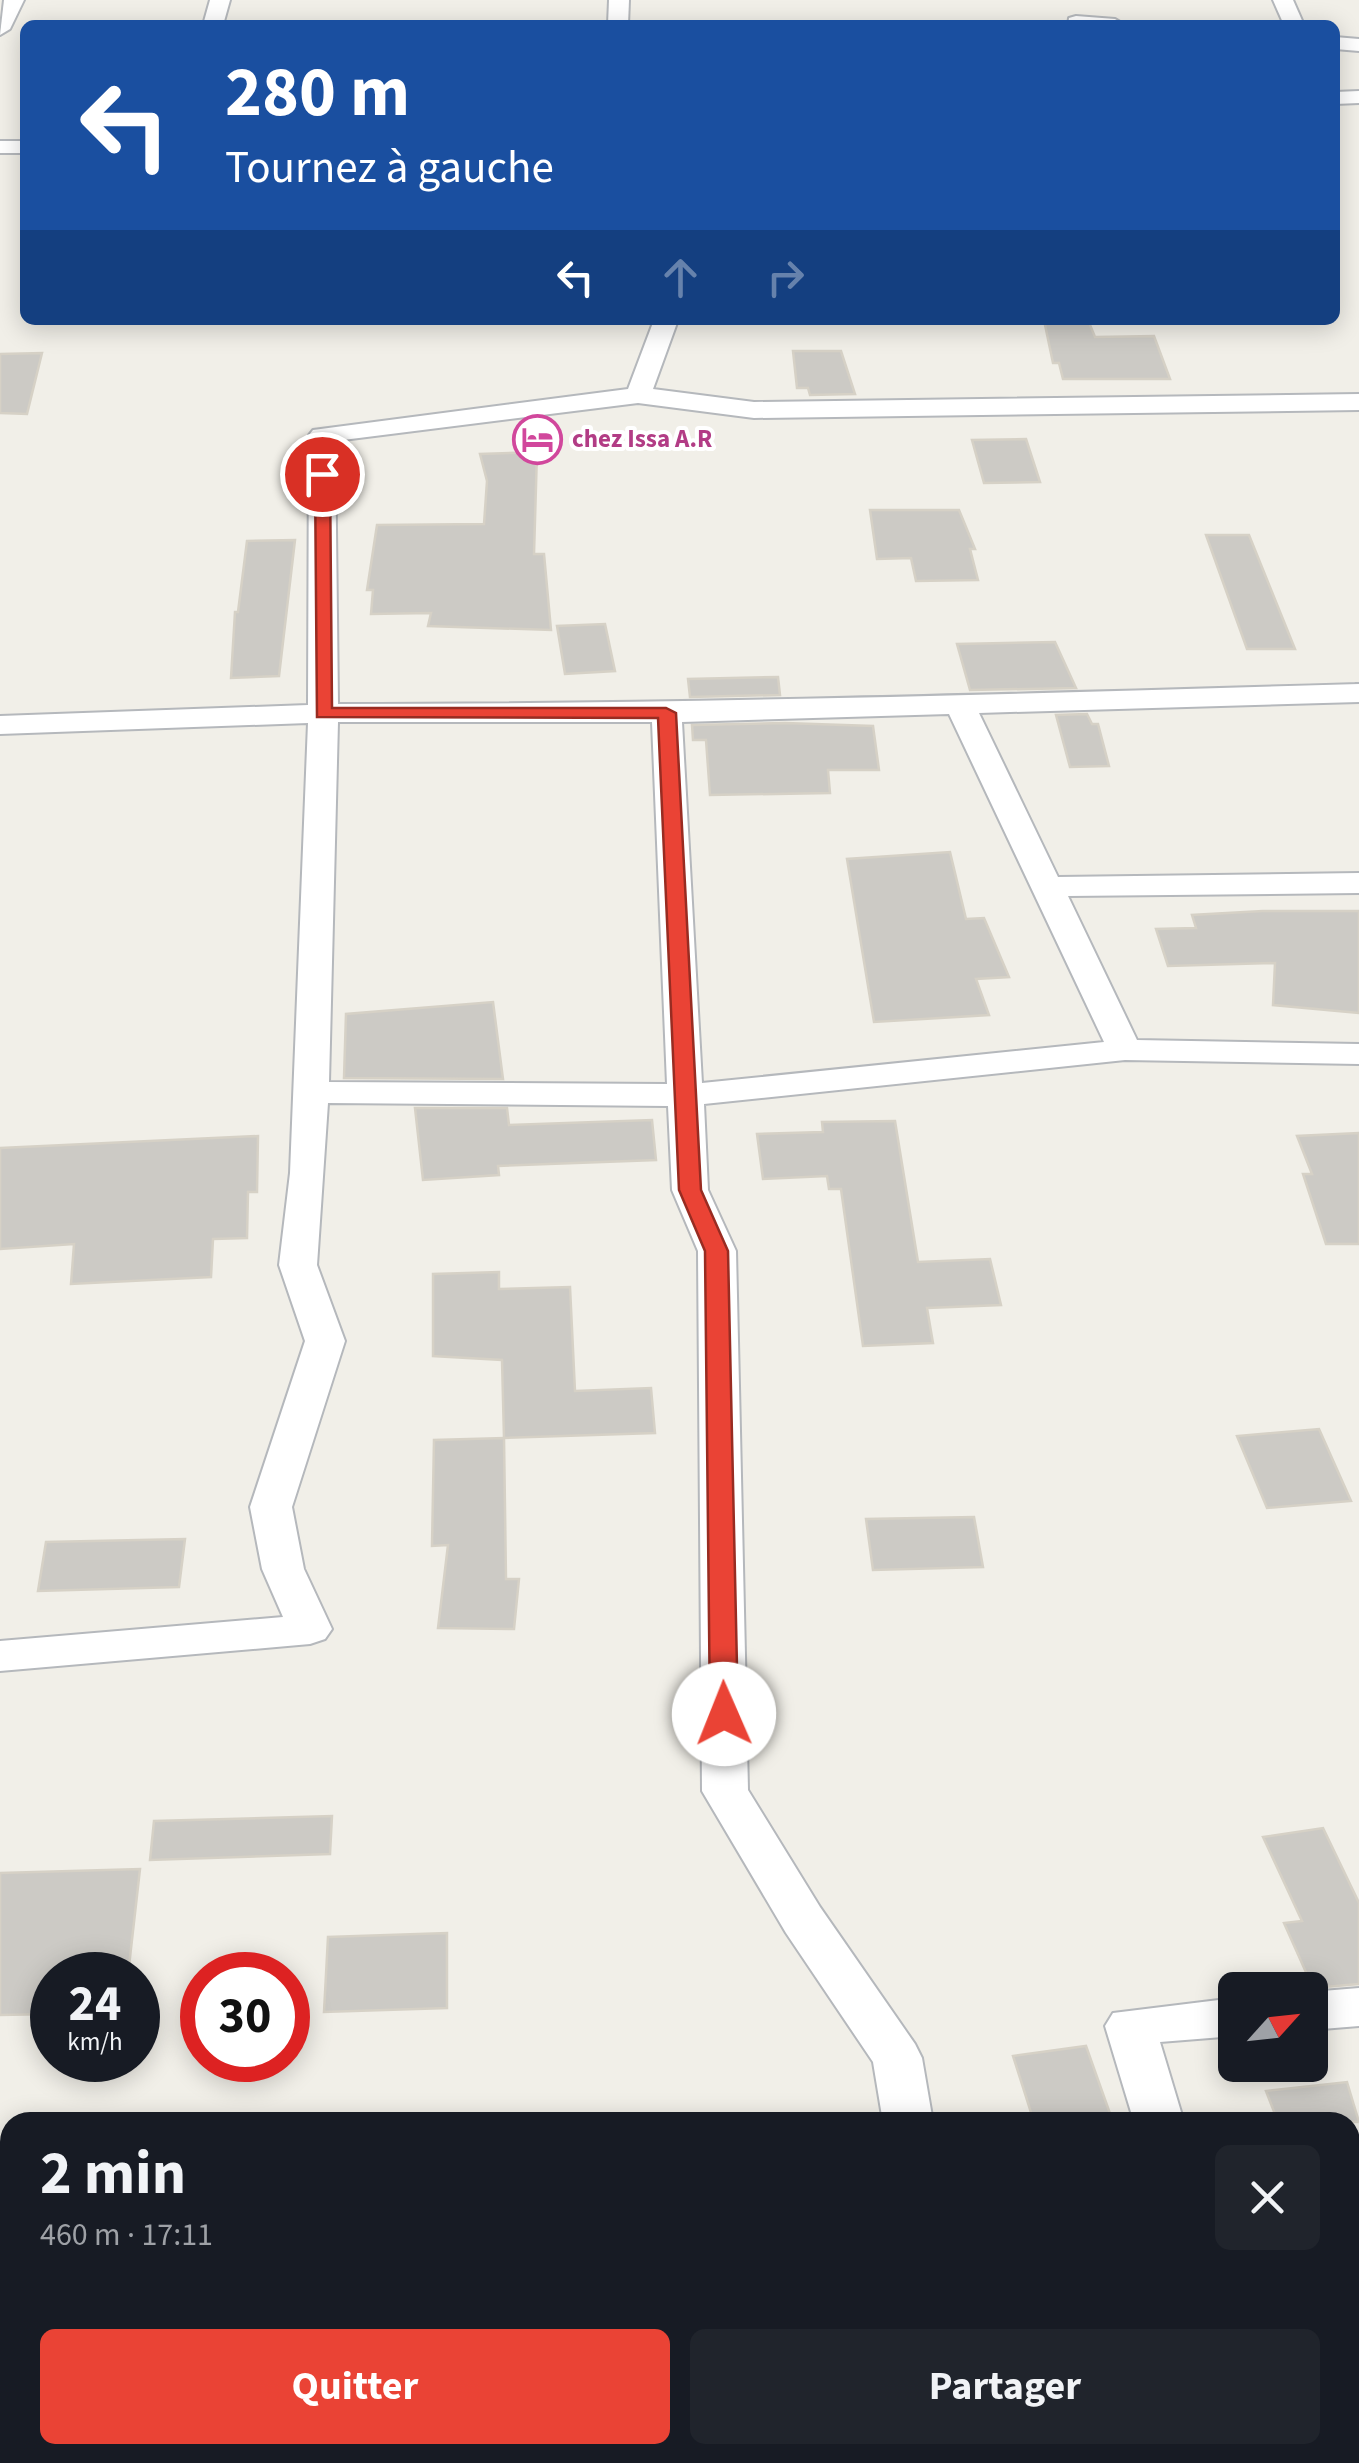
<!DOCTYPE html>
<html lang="fr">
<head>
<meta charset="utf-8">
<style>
	body { margin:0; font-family:"Source Sans 3",sans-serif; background:#20242c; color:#f1f3f6; height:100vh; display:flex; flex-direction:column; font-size:38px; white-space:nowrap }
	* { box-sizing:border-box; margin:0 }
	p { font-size:32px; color:#9ea1a6 }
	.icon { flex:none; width:55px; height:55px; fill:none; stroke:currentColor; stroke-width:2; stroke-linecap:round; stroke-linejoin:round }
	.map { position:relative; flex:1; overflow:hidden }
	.details { position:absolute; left:0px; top:2112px; width:1360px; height:352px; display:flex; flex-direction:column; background:#171b24; border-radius:30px 30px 0 0; box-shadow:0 5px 25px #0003 }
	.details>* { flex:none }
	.banner { position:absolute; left:20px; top:20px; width:1320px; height:305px; border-radius:15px; box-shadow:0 5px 25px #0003; background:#1a4fa0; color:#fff; overflow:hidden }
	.needle { width:65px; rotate:63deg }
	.fabs { position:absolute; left:1218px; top:1972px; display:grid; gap:20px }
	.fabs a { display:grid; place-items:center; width:110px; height:110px; border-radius:15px; background:#171b24; box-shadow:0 5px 25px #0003; font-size:50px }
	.speed { position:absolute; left:30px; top:1952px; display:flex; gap:20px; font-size:50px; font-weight:700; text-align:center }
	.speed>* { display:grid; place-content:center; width:130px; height:130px; border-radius:50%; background:#171b24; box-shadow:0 5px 25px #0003; line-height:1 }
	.speed small { font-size:25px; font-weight:400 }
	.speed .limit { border:15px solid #d22; background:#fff; color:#111 }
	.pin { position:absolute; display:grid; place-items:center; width:85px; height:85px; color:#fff; margin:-42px; border:5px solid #fff; border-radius:50%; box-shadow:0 2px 10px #0007 }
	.me { position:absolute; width:110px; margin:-55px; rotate:359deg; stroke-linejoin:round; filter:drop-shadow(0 0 8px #0008) }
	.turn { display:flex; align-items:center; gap:35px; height:210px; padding:0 40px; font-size:45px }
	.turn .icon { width:130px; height:130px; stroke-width:2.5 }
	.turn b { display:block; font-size:70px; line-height:85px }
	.lanes { display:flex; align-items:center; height:95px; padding:0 40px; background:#0003; justify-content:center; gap:50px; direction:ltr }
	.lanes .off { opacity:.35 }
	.round { display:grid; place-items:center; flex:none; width:105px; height:105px; border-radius:15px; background:#20242c }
	.overview { display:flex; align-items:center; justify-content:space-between; height:170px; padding:0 40px }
	h1 { font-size:60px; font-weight:700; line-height:75px }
	.action { display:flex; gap:20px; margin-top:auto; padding:20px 40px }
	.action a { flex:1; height:115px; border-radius:15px; background:#ea4335; color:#fff; font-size:40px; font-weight:700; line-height:115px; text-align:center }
	.action a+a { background:#20242c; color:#f1f3f6 }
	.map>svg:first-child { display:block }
	.building { fill:#cccac5; stroke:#d6d1c6; stroke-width:2.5 }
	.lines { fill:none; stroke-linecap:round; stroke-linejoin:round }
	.street-casing { stroke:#b5b8bc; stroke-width:4 }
	.street { fill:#fff; fill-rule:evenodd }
	.route { fill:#ea4335; stroke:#982c22; stroke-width:2.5 }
	.labels { text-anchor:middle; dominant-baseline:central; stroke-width:8; stroke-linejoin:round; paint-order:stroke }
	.far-hotel-label { font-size:25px; font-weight:bold; fill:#b23c85; stroke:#fff; text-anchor:start }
</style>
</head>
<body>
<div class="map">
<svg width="1359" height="2463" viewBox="0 0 1359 2463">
	<rect width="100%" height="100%" fill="#f1efe8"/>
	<g class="building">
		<path d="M1044 320H1088L1095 337 1154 336 1170 379H1063L1059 363H1053Z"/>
		<path d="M793 351H841L855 394 810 395 808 388H797Z"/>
		<path d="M42 353 27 414 0 413V354Z"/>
		<path d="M1026 439 1040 482 984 483 972 440Z"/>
		<path d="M537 452 534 554H544L551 630 428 626 431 613 371 614 373 590H367L377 525 484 524 487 481 480 454Z"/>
		<path d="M870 510H959L975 549H970L978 580 916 581 911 558 877 559Z"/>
		<path d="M1206 535H1249L1295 649H1247Z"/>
		<path d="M295 540 279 676 231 678 235 612H238L247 541Z"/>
		<path d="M605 624 615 671 565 674 557 626Z"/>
		<path d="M1055 642 1076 688 970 690 957 644Z"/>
		<path d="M778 677 780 695 690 697 688 679Z"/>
		<path d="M1087 714 1092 724H1098L1109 766 1070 767 1056 715Z"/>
		<path d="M785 723 873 726 879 770H828L830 793 710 795 706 740H693L692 725Z"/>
		<path d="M950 852 966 919 984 918 1009 977 976 979 989 1015 874 1022 847 859Z"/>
		<path d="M1263 911H1359V1013L1273 1005 1275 963 1168 966 1156 929 1196 928 1192 915Z"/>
		<path d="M493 1002 503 1079 344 1078 346 1014Z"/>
		<path d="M415 1108H507L509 1125 652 1120 656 1160 498 1166 499 1175 423 1180Z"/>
		<path d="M895 1121 918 1262 990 1259 1001 1305 927 1308 933 1343 863 1346 841 1189H829L827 1176 763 1179 757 1134 823 1132 822 1122Z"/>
		<path d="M1359 1133V1244H1326L1303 1174H1312L1297 1136Z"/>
		<path d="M258 1136 257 1192H248L247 1238 213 1239 211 1277 71 1284 74 1244 0 1249V1148Z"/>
		<path d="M499 1272V1289L570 1287 575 1391 651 1388 655 1433 504 1438 502 1360 433 1356V1274Z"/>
		<path d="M1319 1429 1351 1501 1267 1508 1237 1436Z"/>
		<path d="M504 1438 506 1579H519L514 1629 438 1628 448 1545 432 1546 434 1440Z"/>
		<path d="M974 1517 983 1567 873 1570 866 1519Z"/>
		<path d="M185 1539 179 1587 38 1591 46 1542Z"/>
		<path d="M332 1816 330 1854 150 1860 154 1821Z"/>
		<path d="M1323 1828 1359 1903V1984L1313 1988 1284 1923 1302 1921 1263 1837Z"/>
		<path d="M140 1869 128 1975H52V2014L0 2015V1873Z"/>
		<path d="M447 1933V2008L324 2012 328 1937Z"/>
		<path d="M1086 2046 1113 2122H1034L1013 2056Z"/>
		<path d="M1347 2082 1359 2122H1278L1266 2091Z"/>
	</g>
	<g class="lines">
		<defs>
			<g id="street">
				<path d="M4 0H24L10 29 0 35Z"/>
				<path d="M210 0H230L223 25H203Z"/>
				<path d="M609 0H629L628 25H608Z"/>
				<path d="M1273 0H1293L1304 25H1284Z"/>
				<path d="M1076 16 1115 19 1125 25H1068L1069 18Z"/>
				<path d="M1335 37 1359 39V51L1335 49Z"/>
				<path d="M1359 91V103L1335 104V92Z"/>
				<rect x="0" y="141" width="25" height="12"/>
				<path d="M654 320H678L653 389 754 402 1359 394V410L754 418 638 403 335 441 338 704C680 704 1018 694 1359 684V702L979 713 1058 877 1359 873V893L1068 896 1137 1040 1359 1044V1064L1125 1060 704 1104 708 1190 736 1251 748 1790 820 1907 915 2044 922 2058 933 2122H883L873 2062 786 1933 702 1791 698 1251 672 1190 668 1106 328 1103 317 1265 345 1341 292 1507 304 1569 332 1629 325 1639 310 1644 0 1671V1641L283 1617 262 1569 250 1507 305 1341 279 1265 290 1173 308 723 0 734V716L308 705 309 435 313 430 628 389ZM949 714 1104 1042 702 1083 682 722ZM338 722H652L667 1084 329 1082Z"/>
				<path d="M1359 1988V2026L1310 2030V1992Z"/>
				<path d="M1235 1998V2036L1160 2042 1184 2122H1134L1105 2026 1113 2013Z"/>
				<path d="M935 2455H991L992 2463H936Z"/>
				<path d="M1231 2455H1287L1289 2463H1233Z"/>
			</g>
		</defs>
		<use href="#street" class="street-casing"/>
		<use href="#street" class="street"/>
	</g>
	<path class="route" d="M322 470 330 474 332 708H666L676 713 701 1190 728 1251 738 1714 734 1721H714L710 1714 705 1251 679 1190 658 718 317 717 315 474Z"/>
	<defs>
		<symbol id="hotel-ring" viewBox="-11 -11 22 22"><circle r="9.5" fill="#fff" stroke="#d1479c" stroke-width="1.5"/><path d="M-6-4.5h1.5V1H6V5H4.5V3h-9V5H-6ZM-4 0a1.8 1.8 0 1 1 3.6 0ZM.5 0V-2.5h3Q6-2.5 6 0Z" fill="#d1479c"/></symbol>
	</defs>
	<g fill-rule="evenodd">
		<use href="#hotel-ring" x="510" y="412" width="55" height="55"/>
	</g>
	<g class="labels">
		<g class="far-hotel-label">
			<text x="572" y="439">chez Issa A.R</text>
		</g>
	</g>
</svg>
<div class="fabs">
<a><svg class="needle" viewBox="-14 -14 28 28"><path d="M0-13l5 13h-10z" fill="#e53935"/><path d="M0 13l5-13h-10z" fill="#9ea1a6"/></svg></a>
</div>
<div class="speed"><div>24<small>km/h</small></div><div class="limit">30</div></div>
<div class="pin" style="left:322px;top:474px;background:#d93025"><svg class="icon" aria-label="arrive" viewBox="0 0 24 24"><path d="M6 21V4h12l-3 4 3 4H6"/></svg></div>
<svg class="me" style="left:724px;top:1714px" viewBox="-20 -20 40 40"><circle r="19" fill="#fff"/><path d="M0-13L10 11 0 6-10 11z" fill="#ea4335"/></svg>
<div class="banner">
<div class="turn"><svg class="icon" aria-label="left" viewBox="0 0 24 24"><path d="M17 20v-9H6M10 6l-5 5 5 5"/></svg><div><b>280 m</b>Tournez à gauche</div></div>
<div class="lanes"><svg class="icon" aria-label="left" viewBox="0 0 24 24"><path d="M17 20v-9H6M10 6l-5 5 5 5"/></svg><svg class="icon off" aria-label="ahead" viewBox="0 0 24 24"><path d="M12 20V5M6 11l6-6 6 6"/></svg><svg class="icon off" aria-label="right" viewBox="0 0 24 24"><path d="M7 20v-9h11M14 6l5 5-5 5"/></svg></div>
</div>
<section class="details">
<div class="overview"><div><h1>2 min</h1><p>460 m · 17:11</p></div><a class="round"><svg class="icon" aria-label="close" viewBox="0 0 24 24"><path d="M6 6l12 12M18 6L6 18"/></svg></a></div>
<div class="action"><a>Quitter</a><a>Partager</a></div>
</section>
</div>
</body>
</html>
